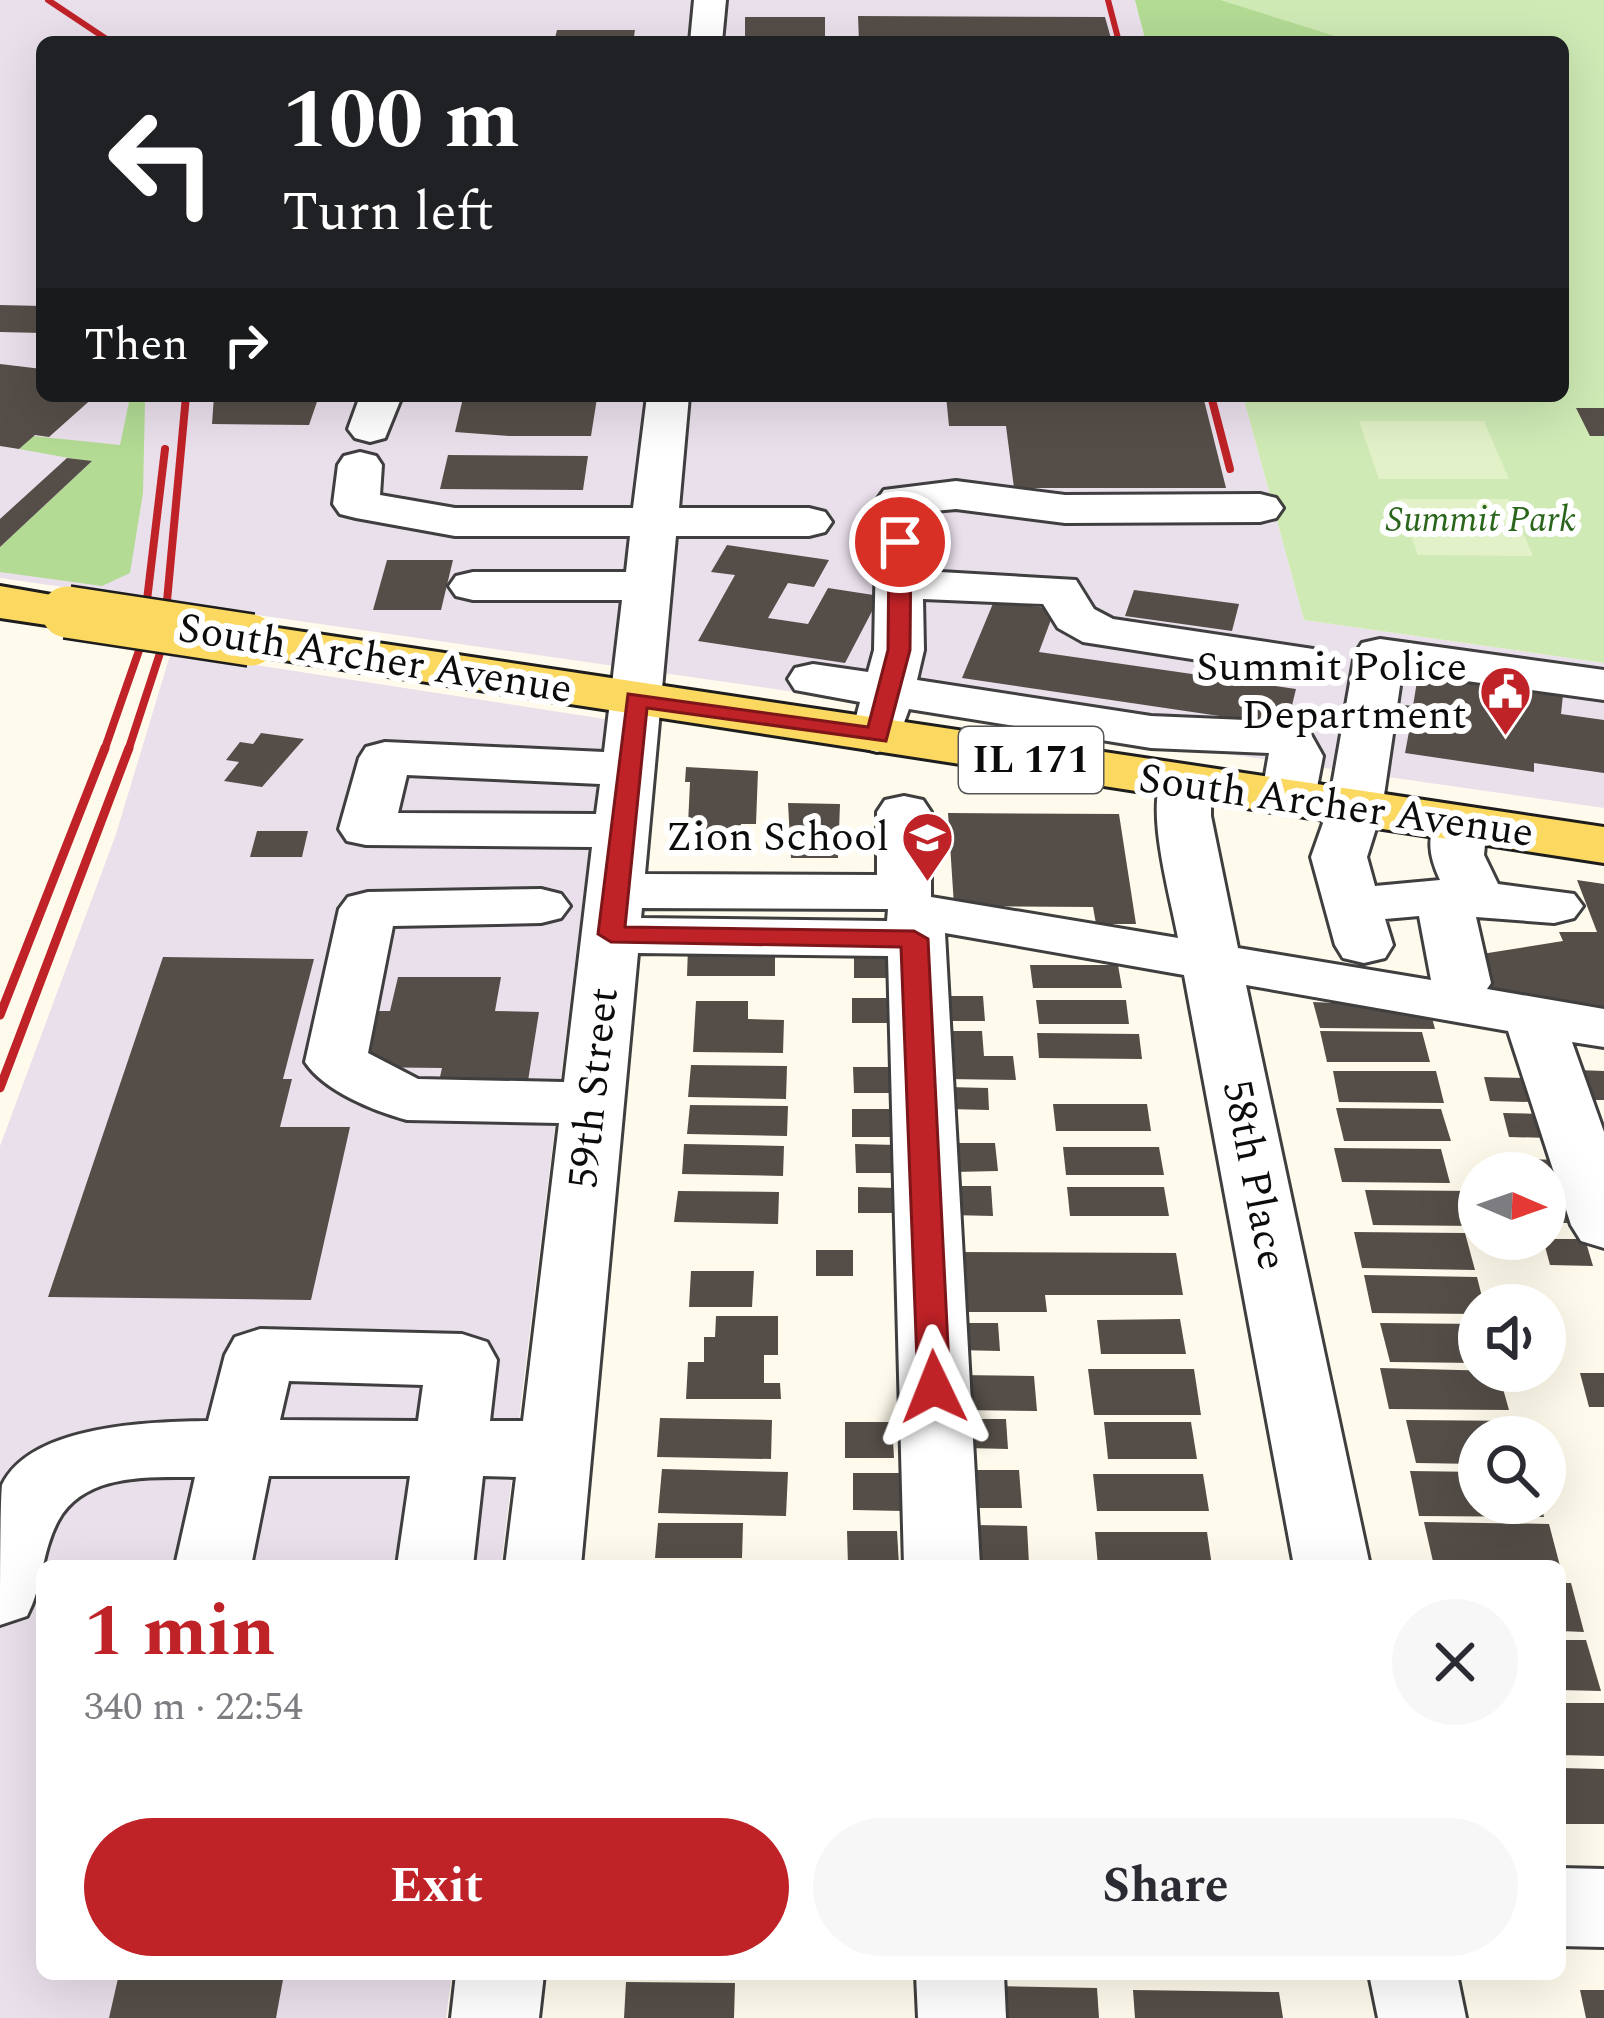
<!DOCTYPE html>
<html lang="en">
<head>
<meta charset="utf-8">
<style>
	body { margin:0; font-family:Spectral,serif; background:#f7f7f7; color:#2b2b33; height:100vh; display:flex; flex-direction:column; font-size:45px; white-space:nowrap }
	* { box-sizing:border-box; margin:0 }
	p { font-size:39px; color:#7c7c81 }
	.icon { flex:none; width:66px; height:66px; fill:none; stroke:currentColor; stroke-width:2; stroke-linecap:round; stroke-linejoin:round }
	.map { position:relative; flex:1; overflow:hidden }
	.side { position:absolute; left:36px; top:1560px; width:1530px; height:420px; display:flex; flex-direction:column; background:#fff; border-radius:18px; box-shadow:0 12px 48px #0002 }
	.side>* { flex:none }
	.top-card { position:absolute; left:36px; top:36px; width:1533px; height:366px; border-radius:18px; box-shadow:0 12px 48px #0002; background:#202124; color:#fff; overflow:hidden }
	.needle { width:78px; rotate:92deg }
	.fabs { position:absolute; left:1458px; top:1152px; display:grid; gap:24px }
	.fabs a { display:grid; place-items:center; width:108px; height:108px; border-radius:50%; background:#fff; box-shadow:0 12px 48px #0002; font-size:60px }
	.pin { position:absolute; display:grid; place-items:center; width:102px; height:102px; color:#fff; margin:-51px; border:6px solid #fff; border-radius:50%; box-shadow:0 3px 12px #0007 }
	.me { position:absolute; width:132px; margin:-66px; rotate:358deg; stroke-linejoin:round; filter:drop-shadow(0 0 9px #0008) }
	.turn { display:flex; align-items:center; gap:42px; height:252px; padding:0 48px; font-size:54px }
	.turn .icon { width:156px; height:156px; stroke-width:2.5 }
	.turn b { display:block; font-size:84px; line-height:102px }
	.then { display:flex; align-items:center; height:114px; padding:0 48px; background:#0003; gap:24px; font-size:45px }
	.round { display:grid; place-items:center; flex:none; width:126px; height:126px; border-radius:63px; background:#f7f7f7 }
	.head { display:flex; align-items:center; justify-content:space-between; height:204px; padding:0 48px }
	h1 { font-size:72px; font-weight:700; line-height:90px; color:#bf2227 }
	.cta { display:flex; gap:24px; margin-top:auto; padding:24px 48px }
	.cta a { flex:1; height:138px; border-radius:72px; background:#bf2227; color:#fff; font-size:48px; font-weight:700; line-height:138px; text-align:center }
	.cta a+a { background:#f7f7f7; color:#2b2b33 }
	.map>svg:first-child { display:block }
	.industrial { fill:#eae0ec }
	.green { fill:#cfeab5 }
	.forest { fill:#b3db94 }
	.pitch { fill:#e2f1c7 }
	.building { fill:#554e48 }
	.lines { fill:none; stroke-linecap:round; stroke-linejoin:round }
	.minor-casing { stroke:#3f3f3f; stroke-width:6 }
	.major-casing { stroke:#1d1d1d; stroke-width:6 }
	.minor { fill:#fff; fill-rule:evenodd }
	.major { fill:#fbd85f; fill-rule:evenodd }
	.rail-far2 { stroke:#bf2227; stroke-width:6 }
	.rail-far1 { stroke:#bf2227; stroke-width:8 }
	.rail { stroke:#bf2227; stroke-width:9 }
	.major-bridge-casing { stroke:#1d1d1d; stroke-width:56; stroke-linecap:butt }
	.major-bridge { stroke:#fbd85f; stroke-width:51 }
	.route { fill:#bf2227; stroke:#7c1619; stroke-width:3 }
	.labels { text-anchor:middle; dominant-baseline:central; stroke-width:12; stroke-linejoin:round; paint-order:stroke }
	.far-park-label { font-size:36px; font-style:italic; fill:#2a651c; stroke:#fff }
	.shield { fill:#fff; stroke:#555; stroke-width:3 }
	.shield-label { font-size:39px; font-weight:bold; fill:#0c0c0c }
	.street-label { font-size:42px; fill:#0c0c0c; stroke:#fff }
	.poi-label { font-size:42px; fill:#0c0c0c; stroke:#fff; text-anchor:end }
</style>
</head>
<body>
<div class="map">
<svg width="1604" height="2018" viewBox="0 0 1604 2018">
	<rect width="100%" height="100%" fill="#fffbec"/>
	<g class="industrial">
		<path d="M0 0H1135L1146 42H42V396H1243L1304 620 1604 663V808L0 578Z"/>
		<path d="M171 652 605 719 501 1566H42V1974H452L446 2018H0V1146L116 834Z"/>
	</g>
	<path class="green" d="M1135 0H1604V663L1304 620 1243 396H1563V42H1146Z"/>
	<g class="forest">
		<path d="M1135 0H1220L1354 42H1146Z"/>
		<path d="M129 402H145L143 493 130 573 102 586 0 572V547L91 462 19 449 33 436 120 445Z"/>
	</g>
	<g class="pitch">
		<path d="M1359 421H1484L1509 479H1379Z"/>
		<path d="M1397 499H1508L1518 524 1406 523Z"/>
		<path d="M1409 530H1522L1533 556 1418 555Z"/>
	</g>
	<g class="building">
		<path d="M858 16 1105 17 1112 42H859Z"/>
		<path d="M745 17H825V37L745 38Z"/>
		<path d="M557 30H635L633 42H554Z"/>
		<path d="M0 305 42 306V333L0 332Z"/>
		<path d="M0 364 42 369V396H95L49 437 35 435 19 449 0 446Z"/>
		<path d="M214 396H319L309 425 212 424Z"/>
		<path d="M946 396H1203L1226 488H1014L1006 426H949Z"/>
		<path d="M463 398H597L591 436H509L455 432Z"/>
		<path d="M1576 408H1604V436H1590Z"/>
		<path d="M448 455 588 456 583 490 440 489Z"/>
		<path d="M67 458 92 461 0 547V519Z"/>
		<path d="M727 545 829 560 814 587 788 583 768 618 808 624 828 588 880 596 845 663 698 641 735 575 711 572Z"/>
		<path d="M387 560H453L441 610H373Z"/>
		<path d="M1134 590 1239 604 1232 631 1125 616Z"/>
		<path d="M994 601 1055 609 1039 652 1296 689 1287 726 962 678Z"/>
		<path d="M1418 675 1499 686 1500 676 1564 685 1561 714 1604 720V773L1534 763V772L1405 753 1411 721 1393 718 1396 704 1413 706Z"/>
		<path d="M261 733 304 739 262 787 224 781 239 762 226 760 240 742 253 744Z"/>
		<path d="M686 767 758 771 756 824H741V834L734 838H711L704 834 705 824H688L690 782H685Z"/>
		<path d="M788 803 840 804 838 858H791Z"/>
		<path d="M948 813 1119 814 1136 924H1096L1093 907 954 906Z"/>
		<path d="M257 831H308L302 857H250Z"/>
		<path d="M1577 880 1604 884V1014L1480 992 1469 956 1563 941 1559 932H1597Z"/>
		<path d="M688 948H775V976H687Z"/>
		<path d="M854 954H892L893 978H854Z"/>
		<path d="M163 957 314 959 283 1079H292L280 1127H350L311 1300 48 1297Z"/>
		<path d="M1030 965H1118L1122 988H1033Z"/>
		<path d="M398 977H501L495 1011 539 1012 528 1081 440 1077 442 1068 354 1067 367 1011H390Z"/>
		<path d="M943 996H983L985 1021H945Z"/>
		<rect x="852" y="998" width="40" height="25"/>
		<path d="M1036 1000H1126L1129 1024H1039Z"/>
		<path d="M696 1001H748V1019L784 1020 783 1053 693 1052Z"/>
		<path d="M1313 1002 1429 1007 1435 1029 1320 1028Z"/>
		<path d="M944 1031H982L984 1056H1013L1016 1080 946 1079Z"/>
		<path d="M1320 1031 1422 1032 1430 1062H1327Z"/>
		<path d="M1037 1033 1139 1034 1142 1059 1039 1058Z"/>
		<path d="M691 1065 787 1066 786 1099 688 1097Z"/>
		<path d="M853 1067H894L895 1093H854Z"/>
		<path d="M1578 1070 1604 1071V1100H1587Z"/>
		<path d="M1333 1071H1436L1444 1103 1339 1102Z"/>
		<path d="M1484 1077 1524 1078 1531 1102 1490 1101Z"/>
		<path d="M948 1087 988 1088 989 1110 948 1109Z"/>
		<path d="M1053 1104H1147L1151 1131H1056Z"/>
		<path d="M690 1105 788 1106 787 1136 687 1134Z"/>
		<path d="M1336 1108 1441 1109 1451 1141H1344Z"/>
		<path d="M852 1109H893L895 1137H852Z"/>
		<path d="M1503 1113 1544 1114 1550 1138 1509 1137Z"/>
		<path d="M953 1143H995L998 1171 954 1172Z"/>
		<path d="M684 1144 784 1146 783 1176 682 1174Z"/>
		<path d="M855 1144 897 1145 899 1173H856Z"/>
		<path d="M1063 1147H1159L1164 1175H1066Z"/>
		<path d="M1334 1148 1441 1149 1450 1183 1342 1182Z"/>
		<path d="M1521 1159 1562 1160 1570 1185 1545 1184V1173H1525Z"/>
		<path d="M948 1186H991L993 1216 950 1215Z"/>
		<path d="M858 1187 895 1188 896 1213H858Z"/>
		<path d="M1067 1187H1164L1169 1216H1070Z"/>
		<path d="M1365 1190 1474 1191 1479 1226 1373 1225Z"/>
		<path d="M678 1191 779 1192 778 1224 674 1222Z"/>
		<path d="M1545 1197H1567L1575 1223H1545Z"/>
		<path d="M1354 1232 1465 1233 1475 1270 1362 1268Z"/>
		<path d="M1543 1239H1585L1593 1266 1550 1265Z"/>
		<rect x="816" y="1250" width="37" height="26"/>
		<path d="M953 1252 1176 1253 1183 1295H1045L1047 1312H957Z"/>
		<path d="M691 1271H754L752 1307H689Z"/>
		<path d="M1364 1275 1477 1277 1484 1305H1479V1314L1372 1313Z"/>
		<path d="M716 1316H778V1355H764V1383H780L781 1399H686L688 1362H704V1337H715Z"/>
		<path d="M1180 1319 1186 1354H1101L1097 1320Z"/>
		<path d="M953 1323H998L1000 1351 955 1350Z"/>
		<path d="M1380 1323 1479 1324V1363L1390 1362Z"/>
		<path d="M1380 1368 1498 1371 1509 1410 1389 1409Z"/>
		<path d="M1088 1369H1194L1201 1415H1094Z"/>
		<path d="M1580 1373H1604V1407H1589Z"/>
		<path d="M957 1375 1034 1376 1037 1411 958 1410Z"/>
		<path d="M660 1418 772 1420 771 1459 657 1457Z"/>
		<path d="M966 1419H1006L1008 1449 968 1448Z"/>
		<path d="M1406 1420 1526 1421 1530 1437H1479V1464L1416 1463Z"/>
		<path d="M845 1422H892L894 1458H845Z"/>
		<path d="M1104 1422H1191L1197 1459H1108Z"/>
		<path d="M662 1469 788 1472 786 1516 658 1513Z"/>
		<path d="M970 1470H1019L1022 1508H972Z"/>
		<path d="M1410 1471 1479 1472V1503H1541L1544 1517 1419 1516Z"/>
		<path d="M853 1473H902L903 1511 853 1510Z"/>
		<path d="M1093 1474H1203L1209 1511H1097Z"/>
		<path d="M1424 1522 1549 1524 1560 1566H1434Z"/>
		<path d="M658 1523H743L742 1558H655Z"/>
		<path d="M976 1525 1027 1526 1029 1564 979 1565Z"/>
		<path d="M847 1531H897L899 1566H848Z"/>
		<path d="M1095 1532H1207L1212 1566H1098Z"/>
		<path d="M1560 1583H1571L1584 1632 1560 1631Z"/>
		<path d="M1560 1640H1586L1601 1691 1560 1690Z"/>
		<path d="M1560 1703H1604V1756L1560 1755Z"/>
		<path d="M1560 1768 1604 1769V1824H1560Z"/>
		<path d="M119 1974H284L276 2018H109Z"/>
		<path d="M626 1982 735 1983 734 2018H624Z"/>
		<path d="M994 1986 1097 1988 1099 2018H995Z"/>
		<path d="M1133 1990 1279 1992 1283 2018H1135Z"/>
		<path d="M1580 1990H1604V2018H1586Z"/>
	</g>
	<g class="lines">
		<defs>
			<g id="minor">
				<path d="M694 0H726L722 42H690Z"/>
				<path d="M360 396H402L385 438 370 442 355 438 348 429Z"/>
				<path d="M647 396H689L679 508H809L825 512 832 522 825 532 809 536H676L645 874 877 875V812L885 800 904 796 923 800 931 812V897L1178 938C1171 898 1143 804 1165 772L1184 767 1203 772 1211 783V816L1238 948 1431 980 1419 916 1385 919 1393 945 1385 958 1364 963 1343 958 1335 945 1311 857 1328 809 1355 654 1362 643 1380 639 1604 670V700L1402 672 1382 809 1367 857 1375 886 1440 880C1429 856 1425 836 1441 812L1460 808 1479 812 1487 824 1484 855 1498 884 1574 894 1583 906 1574 918 1554 923 1476 917 1491 983 1487 989 1604 1009V1047L1572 1042 1604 1132V1248L1581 1241 1571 1225 1508 1031 1246 985 1370 1566H1294L1184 975 945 933 980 1566H904L888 956 638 953 581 1566H505L516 1477 483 1476 473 1566H397L410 1476H269L251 1566H175L195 1477C149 1477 84 1473 58 1521 41 1553 44 1583 27 1616L0 1625C0 1598 0 1503 2 1485 31 1424 152 1422 208 1421L225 1355 235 1337 260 1329 462 1334 487 1342 497 1360 490 1421H523L559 1123 407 1120C374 1111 324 1091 305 1062L339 909 348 897 368 892 541 889 561 894 570 906 561 918 541 923 393 926 368 1053 418 1079 564 1082 592 847 366 845 347 841 339 829 359 758 366 747 385 742 604 752 622 600H473L456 596 449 586 456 576 473 572H626L630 536H455L356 518 340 514 333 504 338 465 344 456 360 452 376 456 382 465 380 495 455 508H633ZM407 775 600 784 596 814 398 813ZM642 908 888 909 887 921 641 918ZM289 1381 423 1385 418 1421 280 1420Z"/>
				<path d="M956 481 1065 495 1260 494 1276 498 1283 508 1276 518 1260 522 1065 523 956 509 923 512V571L1076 580 1094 609 1113 619 1313 649 1320 660 1313 671 1295 675 1083 642 1058 628 1043 604 923 599 924 650 917 680 1151 716 1269 721 1309 731 1323 756 1315 798 1307 809 1288 814 1269 809 1261 798 1269 753 1151 748 909 709 895 747 877 752 859 747 851 736 860 702 795 690 788 679 795 668 813 664 868 672 874 650 877 500 884 490Z"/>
				<path d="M1560 1868 1604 1869V1947L1560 1946Z"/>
				<path d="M456 1974H544L539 2018H451Z"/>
				<path d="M916 1974H1004L1006 2018H918Z"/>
				<path d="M1369 1974H1457L1466 2018H1378Z"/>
			</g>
			<g id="major">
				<path d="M0 586 86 601 94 612 86 623 67 628 0 618Z"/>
				<path d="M251 624 1604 827V863L232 652 224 640 232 628Z"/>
			</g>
		</defs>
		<use href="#minor" class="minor-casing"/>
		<use href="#major" class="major-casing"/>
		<use href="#minor" class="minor"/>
		<use href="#major" class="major"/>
		<g class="rail-far2">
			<path d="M48 0 111 42"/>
			<path d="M1108 0 1119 42"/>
		</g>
		<g class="rail-far1">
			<path d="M1211 396 1230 469"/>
			<path d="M104 751 142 642 165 449"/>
			<path d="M128 751 163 644 186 396"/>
		</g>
		<g class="rail">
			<path d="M0 1015 105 748"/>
			<path d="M0 1088 129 748"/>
		</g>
		<defs>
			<path id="major-bridge" d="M67 612 251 640"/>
		</defs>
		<use href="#major-bridge" class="major-bridge-casing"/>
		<use href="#major-bridge" class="major-bridge"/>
	</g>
	<path class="route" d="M900 536 911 542 910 650 886 741 647 708 625 927 914 931 928 939 950 1387 945 1395H923L918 1387 901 947 611 942 598 934 628 694 868 727 888 650 889 542Z"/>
	<defs>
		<symbol id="civic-pin" viewBox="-11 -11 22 30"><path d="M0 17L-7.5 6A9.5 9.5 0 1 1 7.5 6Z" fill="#bf2227" stroke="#fff"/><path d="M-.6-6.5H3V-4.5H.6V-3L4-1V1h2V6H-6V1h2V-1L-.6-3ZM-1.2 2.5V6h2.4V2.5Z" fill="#fff"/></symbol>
		<symbol id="school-pin" viewBox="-11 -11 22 30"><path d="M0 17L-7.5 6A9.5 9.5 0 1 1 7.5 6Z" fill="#bf2227" stroke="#fff"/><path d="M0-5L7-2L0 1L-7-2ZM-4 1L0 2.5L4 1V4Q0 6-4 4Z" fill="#fff"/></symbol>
	</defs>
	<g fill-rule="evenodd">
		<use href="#civic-pin" x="1476" y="662" width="59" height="81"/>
		<use href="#school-pin" x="898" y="808" width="59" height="81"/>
	</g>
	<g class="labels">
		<g class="far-park-label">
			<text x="1481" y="520">Summit Park</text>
		</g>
		<rect class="shield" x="959" y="727" width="144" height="66" rx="9"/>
		<g class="shield-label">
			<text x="1031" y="760">IL 171</text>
		</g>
		<g class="street-label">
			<text transform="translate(375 659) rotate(9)">South Archer Avenue</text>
			<text transform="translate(1336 806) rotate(8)">South Archer Avenue</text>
			<text transform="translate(594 1088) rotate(-84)">59th Street</text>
			<text transform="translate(1254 1175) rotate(79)">58th Place</text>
		</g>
		<g class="poi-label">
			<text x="1467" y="667">Summit Police<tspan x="1467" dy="48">Department</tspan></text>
			<text x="889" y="837">Zion School</text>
		</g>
	</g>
</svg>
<div class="fabs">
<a><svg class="needle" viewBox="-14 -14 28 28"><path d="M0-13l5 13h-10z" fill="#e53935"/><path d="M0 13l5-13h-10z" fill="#7c7c81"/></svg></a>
<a><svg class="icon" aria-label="sound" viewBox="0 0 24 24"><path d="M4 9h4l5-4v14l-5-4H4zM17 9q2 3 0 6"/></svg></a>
<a><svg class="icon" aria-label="search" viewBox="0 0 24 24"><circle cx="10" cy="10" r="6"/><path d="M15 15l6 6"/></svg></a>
</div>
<div class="pin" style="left:900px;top:542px;background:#d93025"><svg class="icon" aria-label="arrive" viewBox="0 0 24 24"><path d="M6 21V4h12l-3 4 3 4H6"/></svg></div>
<svg class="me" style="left:934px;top:1387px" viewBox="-20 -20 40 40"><path d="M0-17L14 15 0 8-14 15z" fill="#bf2227" stroke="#fff" stroke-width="4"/></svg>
<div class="top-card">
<div class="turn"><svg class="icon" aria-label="left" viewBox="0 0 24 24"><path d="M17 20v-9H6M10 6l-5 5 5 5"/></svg><div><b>100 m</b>Turn left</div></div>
<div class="then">Then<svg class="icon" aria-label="right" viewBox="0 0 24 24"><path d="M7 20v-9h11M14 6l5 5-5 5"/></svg></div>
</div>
<section class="side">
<div class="head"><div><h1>1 min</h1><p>340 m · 22:54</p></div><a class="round"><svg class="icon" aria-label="close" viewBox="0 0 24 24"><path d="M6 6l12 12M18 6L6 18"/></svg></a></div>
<div class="cta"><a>Exit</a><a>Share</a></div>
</section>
</div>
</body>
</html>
